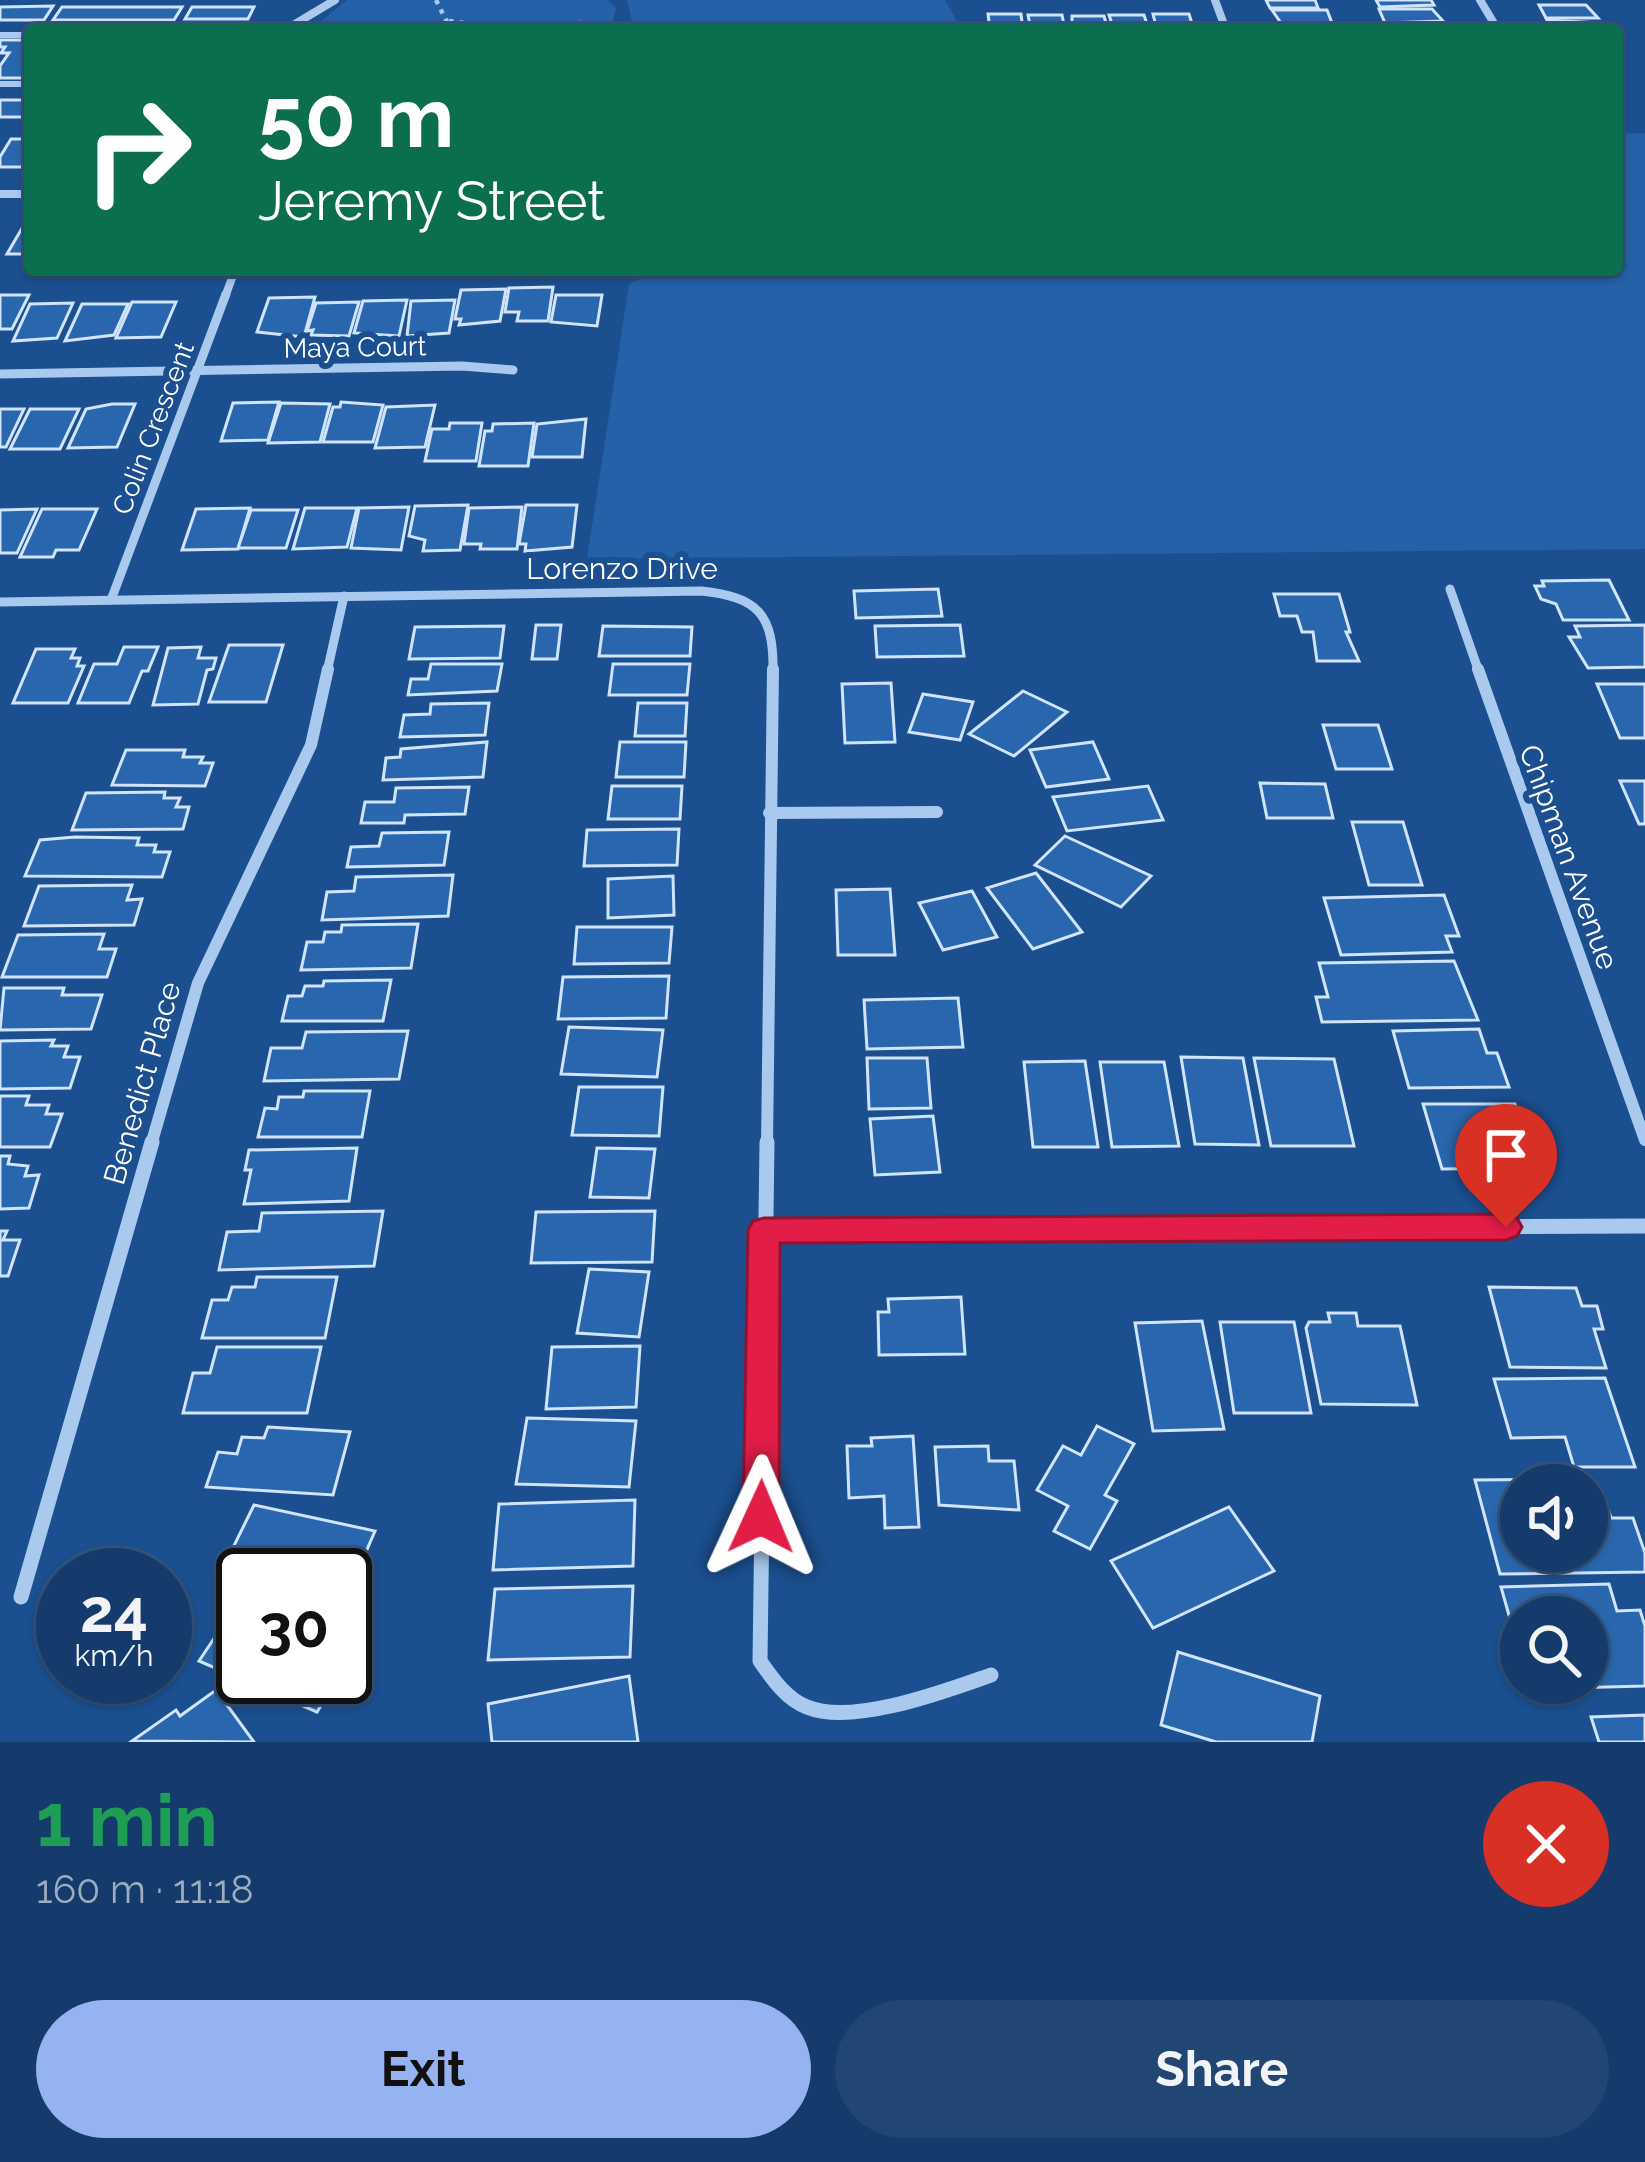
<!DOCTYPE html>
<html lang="en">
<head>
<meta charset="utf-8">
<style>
	body { margin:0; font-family:Raleway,sans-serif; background:#214673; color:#f1f3f6; height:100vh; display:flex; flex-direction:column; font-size:45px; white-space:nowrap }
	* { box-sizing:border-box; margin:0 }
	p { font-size:39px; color:#9dadc1 }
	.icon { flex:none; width:66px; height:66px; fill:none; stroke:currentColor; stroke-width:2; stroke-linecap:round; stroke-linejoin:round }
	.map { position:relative; height:1742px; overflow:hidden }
	.side { display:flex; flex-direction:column; background:#143b6b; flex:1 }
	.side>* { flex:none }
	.guide { position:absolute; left:24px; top:24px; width:1599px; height:252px; border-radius:12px; box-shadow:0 3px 9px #0004,0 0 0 3px #33557e; background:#0b6e4f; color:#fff; overflow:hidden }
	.tools { position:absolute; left:1500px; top:1464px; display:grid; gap:24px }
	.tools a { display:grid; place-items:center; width:108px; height:108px; border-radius:50%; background:#143b6b; box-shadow:0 3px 9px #0004,0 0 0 3px #33557e; font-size:60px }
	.speed { position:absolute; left:36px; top:1548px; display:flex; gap:24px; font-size:60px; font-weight:700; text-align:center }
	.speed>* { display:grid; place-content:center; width:156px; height:156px; border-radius:50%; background:#143b6b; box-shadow:0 3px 9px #0004,0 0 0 3px #33557e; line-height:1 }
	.speed small { font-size:30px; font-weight:400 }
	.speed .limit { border:6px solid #111; border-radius:18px; background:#fff; color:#111 }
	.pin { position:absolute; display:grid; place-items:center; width:102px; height:102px; color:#fff; margin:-123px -51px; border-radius:50% 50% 50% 0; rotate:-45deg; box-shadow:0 0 12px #0007 }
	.pin .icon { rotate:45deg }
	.me { position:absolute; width:132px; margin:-66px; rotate:1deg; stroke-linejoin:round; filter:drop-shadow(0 0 9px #0008) }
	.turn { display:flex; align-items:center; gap:42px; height:252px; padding:0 36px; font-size:54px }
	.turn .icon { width:156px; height:156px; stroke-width:2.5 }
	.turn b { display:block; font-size:84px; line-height:102px }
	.round { display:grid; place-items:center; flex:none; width:126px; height:126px; border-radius:63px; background:#214673 }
	.overview { display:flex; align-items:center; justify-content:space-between; height:204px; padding:0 36px }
	h1 { font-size:72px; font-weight:700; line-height:90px; color:#1e9e55 }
	.cta { display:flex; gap:24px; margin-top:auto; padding:24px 36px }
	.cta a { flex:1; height:138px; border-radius:72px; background:#95b2f1; color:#111; font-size:48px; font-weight:700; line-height:138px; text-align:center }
	.cta a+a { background:#214673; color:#f1f3f6 }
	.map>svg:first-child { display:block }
	.green { fill:#2461a8 }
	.building { fill:#2a66ad; stroke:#cfe3fa; stroke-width:3 }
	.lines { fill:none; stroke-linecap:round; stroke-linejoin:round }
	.path { stroke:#a9c9ee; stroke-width:4.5; stroke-dasharray:4.5 6; stroke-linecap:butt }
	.lane { stroke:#a9c9ee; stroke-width:6 }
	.street-far3 { stroke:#a9c9ee; stroke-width:8 }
	.street-far2 { stroke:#a9c9ee; stroke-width:9 }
	.street-far1 { stroke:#a9c9ee; stroke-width:12 }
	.street { stroke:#a9c9ee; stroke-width:15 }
	.route { fill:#e11d48; stroke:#92132f; stroke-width:3 }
	.labels { text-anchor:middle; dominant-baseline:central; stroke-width:12; stroke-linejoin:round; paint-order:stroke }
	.far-street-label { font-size:27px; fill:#fff; stroke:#1b4f8f }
	.street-label { font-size:30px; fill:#fff; stroke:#1b4f8f }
</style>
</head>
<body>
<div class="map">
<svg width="1645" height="1742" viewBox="0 0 1645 1742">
	<rect width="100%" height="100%" fill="#1b4f8f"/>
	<g class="green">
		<path d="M347 0H608L616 8 611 30 314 27Z"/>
		<path d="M627 0H945L962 30H634Z"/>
		<path d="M1645 133V549L587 559 629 284 661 270H1617V134Z"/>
	</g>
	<g class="building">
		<path d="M1266 0H1315L1318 8H1270Z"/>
		<path d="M1376 0H1431L1434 5 1380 7Z"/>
		<path d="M1539 5H1586L1598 18H1546Z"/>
		<path d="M53 6 44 20H0V7Z"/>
		<path d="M62 7H182L174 20H53Z"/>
		<path d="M192 7H254L248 19H185Z"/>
		<path d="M1379 9H1432L1443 21 1385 23Z"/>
		<path d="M1272 10H1327L1332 23H1281Z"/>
		<path d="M988 14H1021L1023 30H990Z"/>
		<path d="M1153 14H1189L1194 30H1157Z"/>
		<path d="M1028 15H1062L1065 30H1031Z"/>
		<path d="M1109 15H1144L1149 30H1114Z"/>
		<path d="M1072 16H1104L1108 30H1072Z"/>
		<path d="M1547 20 1600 23 1609 30H1553Z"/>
		<path d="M0 40H30V78H0V66L9 53H1L5 47H0Z"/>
		<rect x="0" y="100" width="30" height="17"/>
		<path d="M11 139H30V167H0V157Z"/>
		<path d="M25 223H30V254H7Z"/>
		<path d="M553 287 548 321H517L519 312H505L509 288Z"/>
		<path d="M506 289 500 321 459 325 461 319H455L461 290Z"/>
		<path d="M0 295H29L12 329H0Z"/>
		<path d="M556 295H602L597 326 551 322Z"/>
		<path d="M315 297 304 337 257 332 269 298Z"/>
		<path d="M407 300 399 336 354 333 363 301Z"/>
		<path d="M455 300 449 333 407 336 411 301Z"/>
		<path d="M132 302H176L161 337 116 338Z"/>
		<path d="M359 302 349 336 311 335 313 330 307 331 316 303Z"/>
		<path d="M73 303 57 338 13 341 30 304Z"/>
		<path d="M82 304H128L114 335 65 341Z"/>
		<path d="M279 402 268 440 221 441 233 403Z"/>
		<path d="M341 402 383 405 373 442H323L333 407H340Z"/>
		<path d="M281 403 330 404 320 442 268 443Z"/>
		<path d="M112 404H135L117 447 68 448 86 409Z"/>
		<path d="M435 405 425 447 375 448 386 407Z"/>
		<path d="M0 409H24L6 447H0Z"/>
		<path d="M30 409H79L60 449H10Z"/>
		<path d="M586 419 582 457H532L537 424Z"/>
		<path d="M450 423H482L476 461H425L432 429H449Z"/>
		<path d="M534 423 528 466H479L485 431H492L493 424Z"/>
		<path d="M468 505 460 550 423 551 425 540 409 536 415 506Z"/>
		<path d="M526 505H577L572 547 525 551 526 544H519Z"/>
		<path d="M409 507 401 550 351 548 359 508Z"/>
		<path d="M522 507 517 549H480L481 544H464L469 508Z"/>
		<path d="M250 508 238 549 182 550 196 509Z"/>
		<path d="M305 508H357L347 547 293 549Z"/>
		<path d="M37 509 17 553H0V510Z"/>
		<path d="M42 509H97L79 550H56L53 557H20Z"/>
		<path d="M251 510H298L286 548H238Z"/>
		<path d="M1609 580 1629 620H1563L1556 604 1541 599 1535 586H1544L1542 581Z"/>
		<path d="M938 589 942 616 856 618 854 591Z"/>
		<path d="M1274 594H1339L1350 632H1346L1359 661H1317L1313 632H1302L1297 616H1280Z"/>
		<path d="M536 625H561L557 659H532Z"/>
		<path d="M960 625 964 656 877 657 875 626Z"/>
		<path d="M1645 625V667L1588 668 1569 637H1580L1575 626Z"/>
		<path d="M504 626 500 658 409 659 415 627Z"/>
		<path d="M603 626 692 627 690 656H599Z"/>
		<path d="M229 645H283L266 702H209Z"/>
		<path d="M124 647H158L148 671H142L129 703H78L94 664H117Z"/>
		<path d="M201 647 198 658H216L213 669 207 670 198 704 153 705 168 648Z"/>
		<path d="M36 649H75L71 658H80L77 666H84L68 703H13Z"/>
		<path d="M431 664H502L497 691 408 695 411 679H428Z"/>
		<path d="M613 664H690L687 695H609Z"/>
		<path d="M891 683 895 742 845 743 842 684Z"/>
		<path d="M1597 684H1645V738H1620Z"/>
		<path d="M1023 691 1067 712 1014 756 969 734Z"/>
		<path d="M923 694 973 702 960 740 909 732Z"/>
		<path d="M489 703 485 735 400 737 404 715 430 714 431 704Z"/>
		<path d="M638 703H687L685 736H635Z"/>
		<path d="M1323 725H1378L1392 769H1336Z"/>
		<path d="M487 742 483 777 383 780 386 758 400 757 401 749Z"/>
		<path d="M620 742H686L684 777H616Z"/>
		<path d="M1093 742 1109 779 1046 787 1030 750Z"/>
		<path d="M126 750H185L183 757H203L200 763H213L205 786 112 785Z"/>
		<path d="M1620 781H1645V824H1639Z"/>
		<path d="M1260 783 1325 784 1333 818H1267Z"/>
		<path d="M612 786H682L680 819H608Z"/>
		<path d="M1148 786 1163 820 1067 831 1053 797Z"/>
		<path d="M469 787 465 814 405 815 404 823H361L365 802H394L396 788Z"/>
		<path d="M165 792 164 798H180L176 807H189L183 829 72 830 86 793Z"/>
		<path d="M1352 822H1403L1422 885H1369Z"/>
		<path d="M679 829 677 865 584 866 587 830Z"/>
		<path d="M449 832 444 865 347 867 351 847 379 846 382 833Z"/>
		<path d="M1065 836 1151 876 1121 907 1035 865Z"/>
		<path d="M75 837 139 838 137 845H156L154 852H170L162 877 25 876 40 840Z"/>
		<path d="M1036 873 1082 932 1033 949 987 888Z"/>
		<path d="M453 875 448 916 322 920 327 892 354 891 356 877Z"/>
		<path d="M673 876 674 915 608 918V879Z"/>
		<path d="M132 885 127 900 142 899 134 925 24 926 39 886Z"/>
		<path d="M890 889 895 955H838L836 890Z"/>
		<path d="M972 891 997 937 943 950 919 903Z"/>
		<path d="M1444 895 1459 936H1446L1452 952 1341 955 1324 898Z"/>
		<path d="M418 924 411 968 301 970 307 942H323L325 932H341L342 925Z"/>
		<path d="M577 927H672L669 963 574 964Z"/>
		<path d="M104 934 99 949H116L107 977H2L18 935Z"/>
		<path d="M1454 961 1478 1020 1322 1022 1316 997H1328L1319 963Z"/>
		<path d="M669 976 666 1018 558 1019 563 977Z"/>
		<path d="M391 980 383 1021H282L288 996H302L305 986H323L324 981Z"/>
		<path d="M4 988H64L62 995H102L91 1029 0 1030Z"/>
		<path d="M958 998 963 1047 867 1049 864 1000Z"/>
		<path d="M569 1027 663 1030 657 1077 561 1074Z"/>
		<path d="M1479 1029 1487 1053H1497L1509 1087 1409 1088 1393 1031Z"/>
		<path d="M408 1031 399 1079 264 1081 271 1048H302L306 1032Z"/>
		<path d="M54 1040 51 1046H68L64 1057H80L70 1088 0 1089V1041Z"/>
		<path d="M1181 1057 1243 1058 1259 1145 1195 1144Z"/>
		<path d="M867 1058H927L931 1108 869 1109Z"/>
		<path d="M1254 1058 1334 1059 1354 1146H1271Z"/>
		<path d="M1085 1061 1098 1147H1033L1024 1062Z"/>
		<path d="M1100 1062H1164L1179 1146 1112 1147Z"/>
		<path d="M579 1087H663L659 1136 572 1135Z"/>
		<path d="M304 1091H370L362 1137H258L265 1108 277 1109 279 1097H303Z"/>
		<path d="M0 1096H29L26 1105H49L46 1114H62L50 1147H0Z"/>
		<path d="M1423 1104H1515L1536 1168 1442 1169Z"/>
		<path d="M933 1116 940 1172 875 1175 870 1119Z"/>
		<path d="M357 1148 349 1201 244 1204 251 1170H245L249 1150Z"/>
		<path d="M597 1148 655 1149 649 1198 590 1197Z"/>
		<path d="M0 1156H10L8 1164 28 1166 25 1176 39 1175 29 1208 0 1209Z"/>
		<path d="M383 1211 374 1266 219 1270 227 1232 259 1231 262 1213Z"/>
		<path d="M655 1211 652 1262 531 1263 536 1212Z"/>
		<path d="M0 1231H7L3 1240H20L8 1276H0Z"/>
		<path d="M589 1269 649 1272 639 1337 577 1333Z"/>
		<path d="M257 1277H337L325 1338H202L212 1300H228L232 1287H255Z"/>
		<path d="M1489 1287 1576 1288 1582 1306H1597L1603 1329H1594L1606 1368 1510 1367Z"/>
		<path d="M961 1297 965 1354 879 1355 878 1312H889L888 1299Z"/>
		<path d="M1328 1313H1356L1358 1326H1400L1417 1405 1321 1404 1306 1328 1309 1322H1330Z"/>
		<path d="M1202 1321 1224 1429 1153 1431 1135 1323Z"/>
		<path d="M1220 1322H1294L1311 1413H1234Z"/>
		<path d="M640 1346 636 1407 546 1409 552 1347Z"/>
		<path d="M217 1347H321L307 1413H183L193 1373H210Z"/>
		<path d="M1605 1378 1635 1467H1574L1565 1437 1511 1438 1494 1379Z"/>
		<path d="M527 1418 636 1421 629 1487 516 1484Z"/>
		<path d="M1097 1426 1134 1444 1105 1495 1117 1501 1090 1549 1054 1531 1068 1506 1037 1490 1063 1446 1081 1455Z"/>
		<path d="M268 1427 350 1432 333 1495 206 1487 218 1452 237 1454 242 1437 264 1438Z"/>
		<path d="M913 1436 919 1527 885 1528 884 1496 849 1498 847 1446H872L871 1438Z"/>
		<path d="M988 1446 989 1461H1014L1019 1510 939 1505 935 1447Z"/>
		<path d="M1578 1479 1580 1485H1521V1551H1587V1501H1606L1611 1518H1633L1645 1553V1572L1500 1574 1475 1480Z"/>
		<path d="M635 1500 633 1566 493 1570 499 1504Z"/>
		<path d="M254 1505 375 1531 346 1598 345 1575H243L222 1570Z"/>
		<path d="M1229 1507 1274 1571 1153 1628 1111 1561Z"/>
		<path d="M1609 1584 1617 1611 1640 1610 1645 1626V1686L1530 1689 1528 1683H1587V1617H1521V1658L1501 1587Z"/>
		<path d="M633 1586 630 1657 488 1660 495 1589Z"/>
		<path d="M243 1595V1677H339L317 1712 199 1661Z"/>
		<path d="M1178 1652 1320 1696 1312 1742H1216L1161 1725Z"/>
		<path d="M629 1676 638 1742H492L488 1704Z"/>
		<path d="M216 1690 254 1742 132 1741 176 1710 180 1716Z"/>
		<path d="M1645 1715V1742H1599L1591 1717Z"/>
	</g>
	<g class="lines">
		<g class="path">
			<path d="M436 0 451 30"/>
			<path d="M449 21 516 30"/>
			<path d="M572 30 582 22"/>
		</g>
		<g class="lane">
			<path d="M0 35H30"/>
			<path d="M0 84H30"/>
		</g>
		<g class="street-far3">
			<path d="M1215 0 1226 30"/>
			<path d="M1480 0 1498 30"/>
			<path d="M285 30 335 0"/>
			<path d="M0 194H30"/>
			<path d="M225 297 235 270"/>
		</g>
		<g class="street-far2">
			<path d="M0 374 462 366 513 370"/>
			<path d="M1450 589 1479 672"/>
			<path d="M111 600 226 294"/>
			<path d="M0 602 701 591C758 597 774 614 773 672"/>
			<path d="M327 672 344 596"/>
		</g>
		<g class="street-far1">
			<path d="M1478 669 1645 1140"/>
			<path d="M769 813 937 812"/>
			<path d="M151 1145 198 983 311 745 328 669"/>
			<path d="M767 1145 773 669"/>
		</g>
		<g class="street">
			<path d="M767 1142 760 1661C772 1678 786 1699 807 1707 853 1726 945 1691 991 1675"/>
			<path d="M764 1230 1645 1226"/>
			<path d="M21 1597 152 1142"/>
		</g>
	</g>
	<path class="route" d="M1506 1214 1517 1218 1522 1227 1517 1236 1506 1240 780 1243 779 1517 774 1529 761 1533 748 1529 743 1517 748 1230 753 1221 764 1218Z"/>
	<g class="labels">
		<g class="far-street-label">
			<text transform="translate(355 347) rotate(-1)">Maya Court</text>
			<text transform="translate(153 428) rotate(-69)">Colin Crescent</text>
		</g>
		<g class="street-label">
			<text x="622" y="568">Lorenzo Drive</text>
			<text transform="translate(1569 857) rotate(70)">Chipman Avenue</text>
			<text transform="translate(142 1083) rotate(-74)">Benedict Place</text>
		</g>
	</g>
</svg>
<div class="tools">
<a><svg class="icon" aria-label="sound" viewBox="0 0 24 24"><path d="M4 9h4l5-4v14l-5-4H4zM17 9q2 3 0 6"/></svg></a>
<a><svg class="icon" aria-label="search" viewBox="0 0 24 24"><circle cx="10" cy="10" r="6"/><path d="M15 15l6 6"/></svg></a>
</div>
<div class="speed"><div>24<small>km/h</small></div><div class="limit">30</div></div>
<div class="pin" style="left:1506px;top:1227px;background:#d93025"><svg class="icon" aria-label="arrive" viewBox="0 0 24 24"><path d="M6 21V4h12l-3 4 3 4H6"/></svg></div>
<svg class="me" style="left:761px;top:1517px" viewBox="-20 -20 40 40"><path d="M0-17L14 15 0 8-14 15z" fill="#e11d48" stroke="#fff" stroke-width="4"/></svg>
<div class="guide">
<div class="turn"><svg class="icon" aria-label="right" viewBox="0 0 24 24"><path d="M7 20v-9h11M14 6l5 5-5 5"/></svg><div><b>50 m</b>Jeremy Street</div></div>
</div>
</div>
<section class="side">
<div class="overview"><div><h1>1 min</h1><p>160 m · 11:18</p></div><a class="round" style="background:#d93025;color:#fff"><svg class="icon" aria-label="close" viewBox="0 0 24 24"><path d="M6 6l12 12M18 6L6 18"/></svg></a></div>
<div class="cta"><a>Exit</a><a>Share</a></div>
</section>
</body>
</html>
